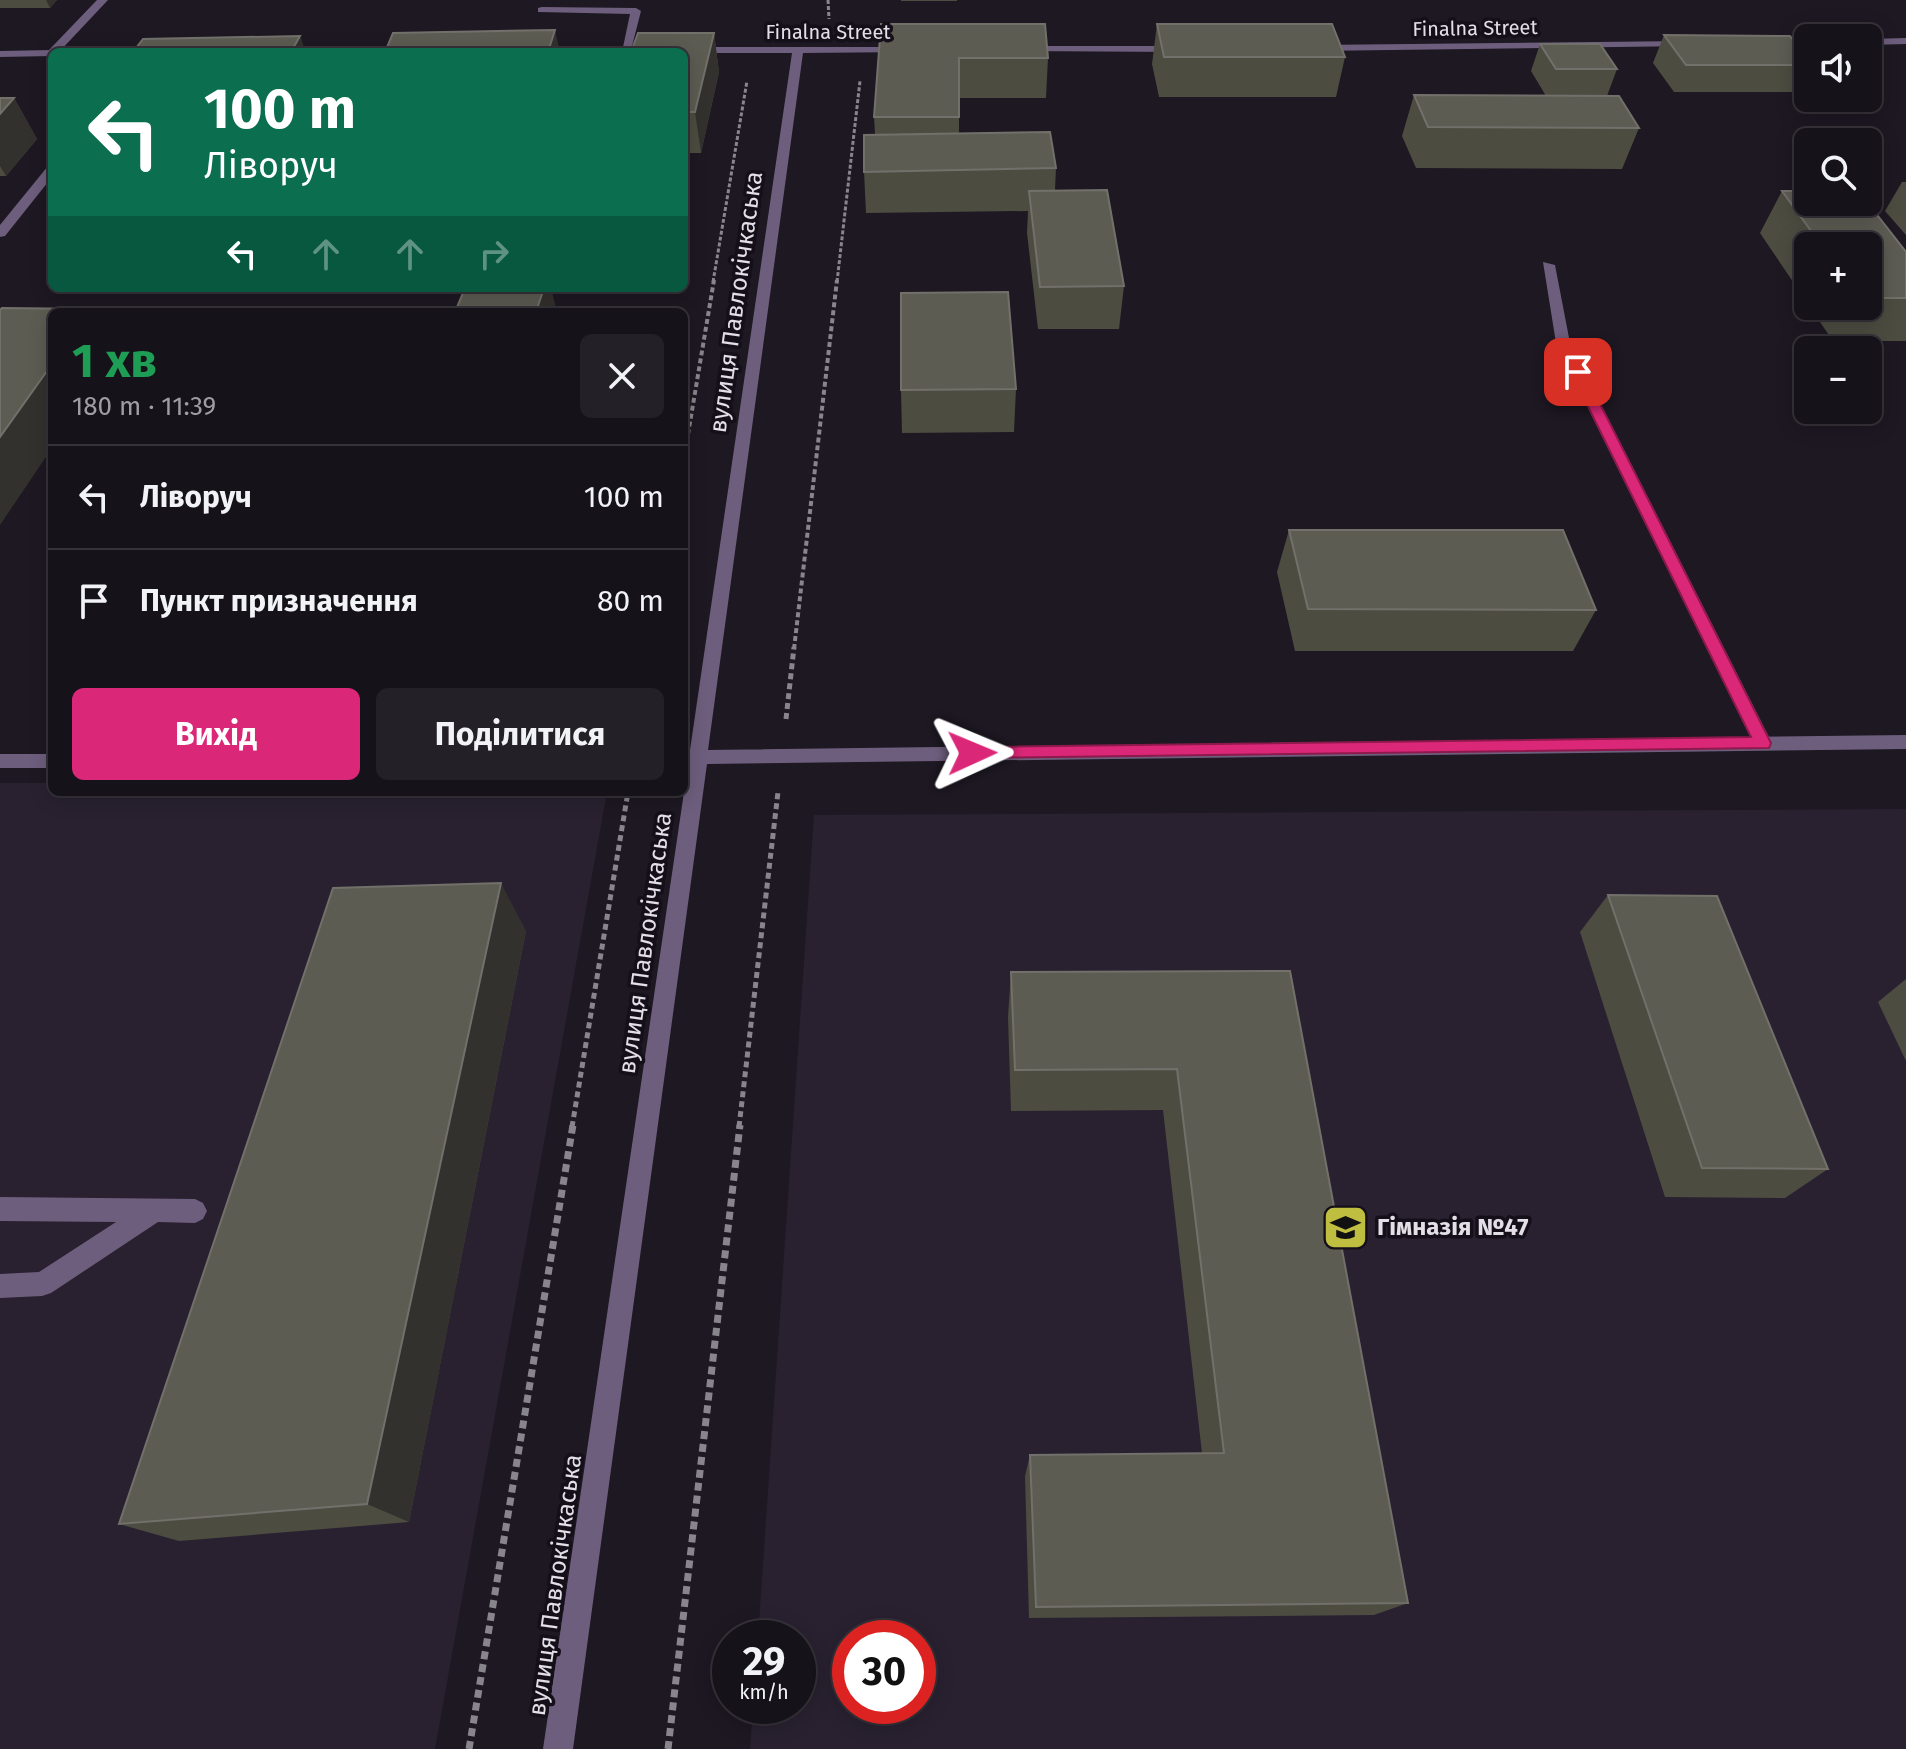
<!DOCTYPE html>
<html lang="uk">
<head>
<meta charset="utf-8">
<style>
	body { margin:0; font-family:"Fira Sans",sans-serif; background:#232027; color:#f1f3f6; height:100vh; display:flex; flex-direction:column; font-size:30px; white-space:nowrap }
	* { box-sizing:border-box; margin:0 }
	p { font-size:26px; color:#9e9ea2 }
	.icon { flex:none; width:44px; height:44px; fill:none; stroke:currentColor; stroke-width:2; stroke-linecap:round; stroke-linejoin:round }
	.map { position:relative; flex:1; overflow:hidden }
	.drawer { position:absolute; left:48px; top:308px; width:640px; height:488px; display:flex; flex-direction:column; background:#16121a; border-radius:12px; box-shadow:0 4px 20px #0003,0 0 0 2px #353239 }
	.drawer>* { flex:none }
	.guide { position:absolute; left:48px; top:48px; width:640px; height:244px; border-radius:12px; box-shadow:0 4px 20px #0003,0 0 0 2px #353239; background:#0b6e4f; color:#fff; overflow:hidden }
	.fabs { position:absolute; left:1794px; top:24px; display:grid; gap:16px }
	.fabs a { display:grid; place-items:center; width:88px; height:88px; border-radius:12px; background:#16121a; box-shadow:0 4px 20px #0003,0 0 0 2px #353239; font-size:40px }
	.speed { position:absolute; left:712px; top:1620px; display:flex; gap:16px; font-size:40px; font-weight:700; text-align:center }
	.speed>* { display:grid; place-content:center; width:104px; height:104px; border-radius:50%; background:#16121a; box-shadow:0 4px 20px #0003,0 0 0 2px #353239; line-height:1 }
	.speed small { font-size:20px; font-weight:400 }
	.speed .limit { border:12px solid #d22; background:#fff; color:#111 }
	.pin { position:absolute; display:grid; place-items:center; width:68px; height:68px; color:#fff; margin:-34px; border-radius:16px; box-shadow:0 4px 12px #0006 }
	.me { position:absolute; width:88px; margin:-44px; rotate:89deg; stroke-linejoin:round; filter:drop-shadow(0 0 6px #0008) }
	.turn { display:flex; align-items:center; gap:28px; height:168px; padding:0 24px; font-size:36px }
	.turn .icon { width:104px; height:104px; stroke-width:2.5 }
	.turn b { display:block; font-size:56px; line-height:68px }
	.lanes { display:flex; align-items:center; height:76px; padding:0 24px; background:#0003; justify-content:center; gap:40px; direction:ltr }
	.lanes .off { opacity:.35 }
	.round { display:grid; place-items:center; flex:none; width:84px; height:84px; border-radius:12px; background:#232027 }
	.summary { display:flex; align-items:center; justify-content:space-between; height:136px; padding:0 24px }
	h1 { font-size:48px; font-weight:700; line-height:60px; color:#1e9e55 }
	.action { display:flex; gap:16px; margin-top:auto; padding:16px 24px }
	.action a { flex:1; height:92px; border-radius:12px; background:#db2777; color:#fff; font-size:32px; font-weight:700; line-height:92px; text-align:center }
	.action a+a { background:#232027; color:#f1f3f6 }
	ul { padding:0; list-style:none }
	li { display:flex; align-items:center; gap:24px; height:104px; padding:0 24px; border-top:2px solid #353239 }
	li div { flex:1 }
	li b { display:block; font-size:30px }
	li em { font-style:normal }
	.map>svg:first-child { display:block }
	.built { fill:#292130; fill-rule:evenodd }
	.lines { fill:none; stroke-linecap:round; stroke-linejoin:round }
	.path-far3 { stroke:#89858d; stroke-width:3; stroke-dasharray:4 2; stroke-linecap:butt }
	.path-far2 { stroke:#89858d; stroke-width:4; stroke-dasharray:5 3; stroke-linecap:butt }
	.path-far1 { stroke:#89858d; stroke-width:5; stroke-dasharray:6 4; stroke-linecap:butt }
	.path { stroke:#89858d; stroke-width:7; stroke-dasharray:8 5; stroke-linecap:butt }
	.lane { fill:#6e5e7d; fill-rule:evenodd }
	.street { fill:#6e5e7d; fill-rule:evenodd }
	.wall { fill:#4c4c41 }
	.shaded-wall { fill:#33312d }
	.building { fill:#5d5c53; stroke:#72706a; stroke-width:2 }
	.route { fill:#db2777; stroke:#8e194d; stroke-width:2 }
	.labels { text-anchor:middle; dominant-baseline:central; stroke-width:7; stroke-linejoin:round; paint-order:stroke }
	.far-street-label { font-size:20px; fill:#e3dfe6; stroke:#140f19 }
	.street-label { font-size:24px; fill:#e3dfe6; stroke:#140f19 }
	.poi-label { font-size:24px; font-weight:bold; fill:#e3dfe6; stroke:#140f19; text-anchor:start }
</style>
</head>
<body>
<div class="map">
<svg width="1906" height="1749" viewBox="0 0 1906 1749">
	<rect width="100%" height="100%" fill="#1d1822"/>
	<g class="built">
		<path d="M0 783H52V792H607L435 1749H0Z"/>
		<path d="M1906 809V1749H750L753 1706H798V1638H758L814 815ZM850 1638H918V1706H850Z"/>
	</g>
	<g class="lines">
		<g class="path-far3">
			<path d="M828 0 829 19"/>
			<path d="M713 282 747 81"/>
			<path d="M837 282 860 81"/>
		</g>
		<g class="path-far2">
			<path d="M684 458 714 280"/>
			<path d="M794 649 837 280"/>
		</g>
		<g class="path-far1">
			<path d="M786 719 794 647"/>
			<path d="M572 1127 628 792"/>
			<path d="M739 1127 778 792"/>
		</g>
		<g class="path">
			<path d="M469 1749 573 1125"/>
			<path d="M668 1749 740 1125"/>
		</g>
		<g class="lane">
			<path d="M97 0H108L59 52 49 54V50Z"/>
			<path d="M542 7 636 8 641 11 631 50 622 52 630 14 538 12V8Z"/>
			<path d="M52 165V177L5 236 0 237V225L48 166Z"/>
			<path d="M1543 262 1555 265 1570 343 1772 743 1770 748 1763 750 1754 743 1556 343Z"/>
			<path d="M0 1197 195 1199 203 1203 207 1211 203 1219 195 1223 158 1222 51 1293 42 1296 0 1298V1274L39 1272 116 1222 0 1221Z"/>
		</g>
		<g class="street">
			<path d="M1906 38V44L1868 45V39Z"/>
			<path d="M1808 39V45L1771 46 1766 43 1771 40Z"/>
			<path d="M1687 41 1692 44 1691 46 1315 51 1310 48 1315 45Z"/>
			<path d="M1019 46H1179L1184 49 1179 52 1015 51V47Z"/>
			<path d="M535 47H659L664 50 531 52V48Z"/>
			<path d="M907 47 912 50 911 52 803 53 708 750 1906 735V749L707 764 573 1749H543L684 792 688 764H684V750H690L792 53H691L686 50 691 47Z"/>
			<path d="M411 48 416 52H274L279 49Z"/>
			<path d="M0 51 52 50 57 52H52V56L0 57Z"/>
			<rect x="0" y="754" width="52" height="14"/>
		</g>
	</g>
	<g class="wall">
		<path d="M0 0H57L50 8H0Z"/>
		<rect x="901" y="0" width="56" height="1"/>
		<path d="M881 24 1048 58 1046 98H959V133L1056 168 1055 190 1124 286 1119 329H1038L1027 233 1028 211 866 213 864 172 875 134 874 117Z"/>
		<path d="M1157 24 1345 57 1336 97H1159L1152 64Z"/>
		<path d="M714 33 719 72 701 153H684V52Z"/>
		<path d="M1664 35 1808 57V79L1801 92H1674L1653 63Z"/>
		<path d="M1540 44 1617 69 1607 96 1639 128 1622 169 1416 168 1402 136 1414 95 1546 96 1531 71Z"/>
		<path d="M0 98H14L37 139 6 176H0Z"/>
		<path d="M1902 182H1906V235L1885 211Z"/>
		<path d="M1782 191 1906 252V341H1833L1809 306H1868V246H1808V304L1760 233Z"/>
		<path d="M465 288H571L570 291H551Z"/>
		<path d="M1016 389 1014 432 902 433 901 390Z"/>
		<path d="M1289 530 1596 610 1573 651H1295L1277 572Z"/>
		<path d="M1608 895 1828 1169 1785 1198 1665 1197 1580 932Z"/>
		<path d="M526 931 409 1522 179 1541 119 1524Z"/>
		<path d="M1290 971 1408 1603 1374 1615 1029 1618 1025 1476 1030 1455 1202 1453 1163 1110 1011 1111 1008 1017 1011 972Z"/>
		<path d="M1906 979V1061L1878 1002Z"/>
	</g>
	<g class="shaded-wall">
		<path d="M46 0H57L50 8Z"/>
		<path d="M555 30 560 52H548Z"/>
		<path d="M714 33 719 72 701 153 695 112Z"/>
		<path d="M300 36 306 52H291Z"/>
		<path d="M14 98 37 139 6 176 0 166V114Z"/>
		<path d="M684 166 687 183 684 196Z"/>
		<path d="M544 288H551L557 312H536Z"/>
		<path d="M52 364V448L0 525V437Z"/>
		<path d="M501 883 526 931 409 1522 367 1504Z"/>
	</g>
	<g class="building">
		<path d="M881 24H1045L1048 58H959V117H874Z"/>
		<path d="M1157 24H1332L1345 57H1164Z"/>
		<path d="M555 30 548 52H385L393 33Z"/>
		<path d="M638 33H714L695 112H684V52H631Z"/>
		<path d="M1664 35 1790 36 1808 57V65H1686Z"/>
		<path d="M300 36 291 52H133L143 39Z"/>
		<path d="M1540 44H1600L1617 69H1556Z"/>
		<path d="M1414 95 1619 96 1639 128 1428 127Z"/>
		<path d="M0 98H14L0 114Z"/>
		<path d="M1050 132 1056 168 864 172V135Z"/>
		<path d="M1107 190 1124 286 1040 287 1029 191Z"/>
		<path d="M1782 191H1808V202H1867L1906 252V298H1868V246H1822Z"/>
		<path d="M465 288H544L536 312H455Z"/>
		<path d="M1008 292 1016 389 901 390V293Z"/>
		<path d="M2 308 92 309 89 312H52V364L0 437V310Z"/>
		<path d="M1289 530H1563L1596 610 1308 609Z"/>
		<path d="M501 883 367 1504 119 1524 333 888Z"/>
		<path d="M1608 895 1717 896 1828 1169 1702 1168Z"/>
		<path d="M1290 971 1408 1603 1036 1607 1030 1455 1224 1453 1177 1069 1015 1070 1011 972Z"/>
	</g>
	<path class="route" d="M1578 368 1584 372 1771 743 1769 748 966 758 963 753 966 749 972 747 1751 737 1571 372Z"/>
	<defs>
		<symbol id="school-square" viewBox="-11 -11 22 22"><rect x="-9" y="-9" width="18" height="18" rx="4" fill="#bfbe41" stroke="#140f19"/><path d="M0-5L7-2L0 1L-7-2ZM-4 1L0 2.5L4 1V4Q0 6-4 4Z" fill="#111"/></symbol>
	</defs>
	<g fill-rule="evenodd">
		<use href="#school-square" x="1320" y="1202" width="51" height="51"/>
	</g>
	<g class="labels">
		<g class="far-street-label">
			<text transform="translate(1475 28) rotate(-1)">Finalna Street</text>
			<text x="828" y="32">Finalna Street</text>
		</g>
		<g class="street-label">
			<text transform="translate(736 302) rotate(-82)">вулиця Павлокічкаська</text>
			<text transform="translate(645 943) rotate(-82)">вулиця Павлокічкаська</text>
			<text transform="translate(555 1585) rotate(-82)">вулиця Павлокічкаська</text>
		</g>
		<g class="poi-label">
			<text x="1377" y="1227">Гімназія №47</text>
		</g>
	</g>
</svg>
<div class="fabs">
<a><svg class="icon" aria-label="sound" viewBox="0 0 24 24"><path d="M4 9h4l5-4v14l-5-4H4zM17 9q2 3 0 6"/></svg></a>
<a><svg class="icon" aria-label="search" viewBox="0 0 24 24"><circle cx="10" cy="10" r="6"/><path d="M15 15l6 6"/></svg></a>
<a>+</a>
<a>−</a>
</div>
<div class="speed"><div>29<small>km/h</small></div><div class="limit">30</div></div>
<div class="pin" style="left:1578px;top:372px;background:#d93025"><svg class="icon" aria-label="arrive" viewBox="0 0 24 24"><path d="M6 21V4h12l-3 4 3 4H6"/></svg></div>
<svg class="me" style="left:972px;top:753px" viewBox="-20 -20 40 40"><path d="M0-17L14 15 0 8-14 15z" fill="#db2777" stroke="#fff" stroke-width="4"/></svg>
<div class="guide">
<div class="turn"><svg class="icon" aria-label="left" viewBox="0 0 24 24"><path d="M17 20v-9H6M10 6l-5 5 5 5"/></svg><div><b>100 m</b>Ліворуч</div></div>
<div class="lanes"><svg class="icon" aria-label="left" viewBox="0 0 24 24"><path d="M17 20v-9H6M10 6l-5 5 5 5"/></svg><svg class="icon off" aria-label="ahead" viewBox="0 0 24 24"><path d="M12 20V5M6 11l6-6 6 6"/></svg><svg class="icon off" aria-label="ahead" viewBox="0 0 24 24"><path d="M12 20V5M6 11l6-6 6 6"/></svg><svg class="icon off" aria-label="right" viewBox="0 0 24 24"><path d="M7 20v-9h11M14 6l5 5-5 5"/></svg></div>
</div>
<section class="drawer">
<div class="summary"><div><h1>1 хв</h1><p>180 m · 11:39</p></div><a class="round"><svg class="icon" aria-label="close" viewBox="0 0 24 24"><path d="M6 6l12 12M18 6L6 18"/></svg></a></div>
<ul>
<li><svg class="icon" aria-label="left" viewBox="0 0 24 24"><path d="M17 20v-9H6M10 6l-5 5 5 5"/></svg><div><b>Ліворуч</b></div><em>100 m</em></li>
<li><svg class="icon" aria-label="arrive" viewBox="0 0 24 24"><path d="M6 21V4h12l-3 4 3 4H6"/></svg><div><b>Пункт призначення</b></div><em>80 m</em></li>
</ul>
<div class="action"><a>Вихід</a><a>Поділитися</a></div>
</section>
</div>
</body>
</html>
